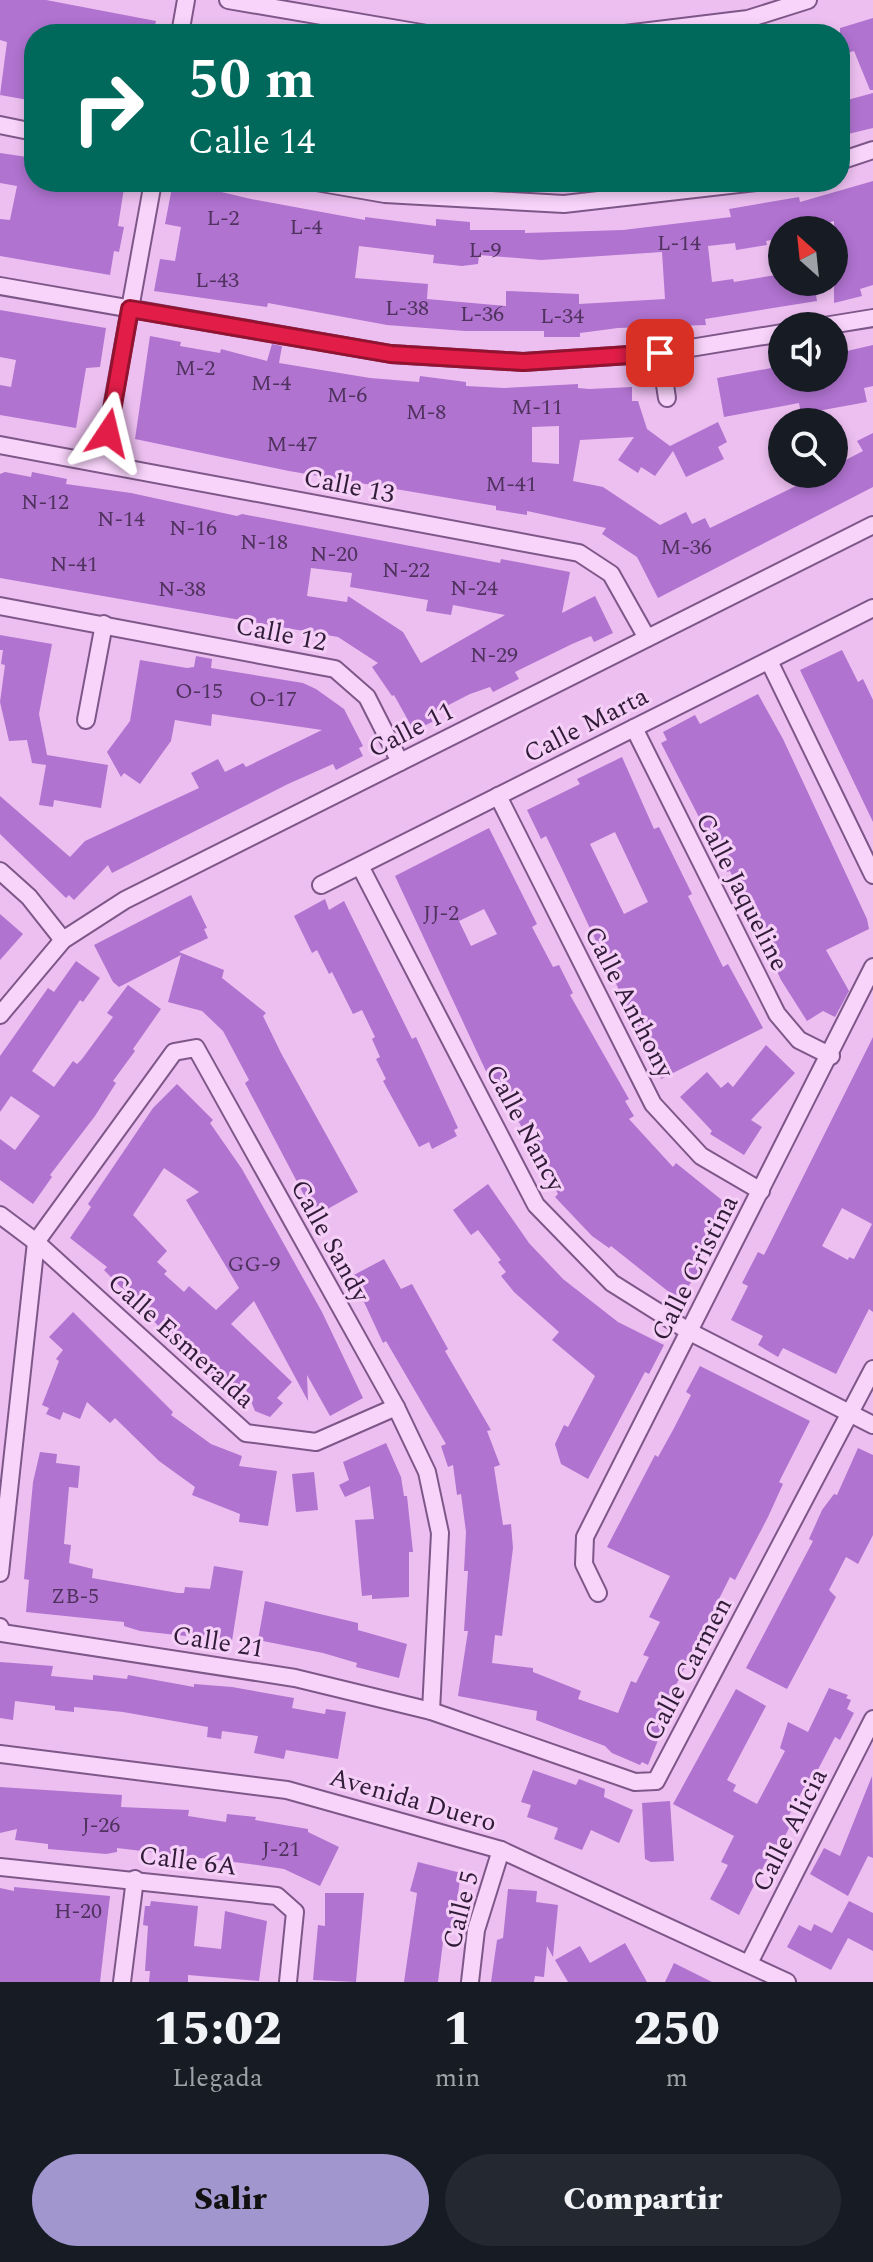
<!DOCTYPE html>
<html lang="es">
<head>
<meta charset="utf-8">
<style>
	body { margin:0; font-family:Spectral,serif; background:#242831; color:#f1f3f6; height:100vh; display:flex; flex-direction:column; font-size:30px; white-space:nowrap }
	* { box-sizing:border-box; margin:0 }
	p { font-size:26px; color:#9ea1a6 }
	.icon { flex:none; width:44px; height:44px; fill:none; stroke:currentColor; stroke-width:2; stroke-linecap:round; stroke-linejoin:round }
	.map { position:relative; height:1982px; overflow:hidden }
	.side { display:flex; flex-direction:column; background:#171b24; flex:1 }
	.side>* { flex:none }
	.banner { position:absolute; left:24px; top:24px; width:826px; height:168px; border-radius:32px; box-shadow:0 4px 12px #0003; background:#00695c; color:#fff; overflow:hidden }
	.needle { width:52px; rotate:333deg }
	.tools { position:absolute; left:768px; top:216px; display:grid; gap:16px }
	.tools a { display:grid; place-items:center; width:80px; height:80px; border-radius:50%; background:#171b24; box-shadow:0 4px 12px #0003; font-size:40px }
	.pin { position:absolute; display:grid; place-items:center; width:68px; height:68px; color:#fff; margin:-34px; border-radius:16px; box-shadow:0 4px 12px #0006 }
	.me { position:absolute; width:88px; margin:-44px; rotate:10deg; stroke-linejoin:round; filter:drop-shadow(0 0 6px #0008) }
	.turn { display:flex; align-items:center; gap:28px; height:168px; padding:0 32px; font-size:36px }
	.turn .icon { width:104px; height:104px; stroke-width:2.5 }
	.turn b { display:block; font-size:56px; line-height:68px }
	.eta { display:flex; justify-content:space-evenly; align-items:center; height:136px; text-align:center }
	.eta b { font-size:48px; font-weight:800; line-height:56px }
	.primary-button { display:flex; gap:16px; margin-top:auto; padding:16px 32px }
	.primary-button a { flex:1; height:92px; border-radius:48px; background:#a196cd; color:#111; font-size:32px; font-weight:800; line-height:92px; text-align:center }
	.primary-button a+a { background:#242831; color:#f1f3f6 }
	.map>svg:first-child { display:block }
	.building { fill:#b073d0; fill-rule:evenodd }
	.lines { fill:none; stroke-linecap:round; stroke-linejoin:round }
	.minor-casing { stroke:#7e5789; stroke-width:20 }
	.minor { stroke:#f8d3fa; stroke-width:16 }
	.route-casing { stroke:#92132f; stroke-width:20 }
	.route { stroke:#e11d48; stroke-width:14 }
	.labels { text-anchor:middle; dominant-baseline:central; stroke-width:6; stroke-linejoin:round; paint-order:stroke }
	.number-label { font-size:22px; fill:#50325e }
	.street-label { font-size:26px; fill:#301c38; stroke:#f5cff7 }
</style>
</head>
<body>
<div class="map">
<svg width="873" height="1982" viewBox="0 0 873 1982">
	<rect width="100%" height="100%" fill="#edbff0"/>
	<g class="building">
		<path d="M0 0H46L156 21 153 34H34V101L0 95 7 42 0 40Z"/>
		<path d="M873 18V90H870L854 51 840 55V28Z"/>
		<path d="M873 93V128L844 135 840 132V102Z"/>
		<path d="M0 153 34 158V182H125L118 226 124 227 119 252 114 251 110 275 0 256V219L10 220 17 186 0 183Z"/>
		<path d="M873 181V285L860 289 862 296 834 303V221L805 230H782V238L766 241 767 245 736 250 735 243 708 246 712 282 733 279 734 282 782 274V282H814L817 301 705 319 706 325 618 328 580 333V337H544V331H465L387 325 268 303 267 307 154 291 160 259 175 261 181 227 165 224 173 182 214 185 213 190 251 199 365 220V217L436 226V219L470 222V230H525V233L623 230 731 217 729 209 799 197 800 202ZM359 246 434 255 433 263 462 266 478 264 479 255 541 260 662 252 665 299 579 304V294L506 291V306L427 299 428 284 355 278Z"/>
		<path d="M0 310 106 328 100 367 86 368 76 428 0 415V385L11 387 16 360 0 357Z"/>
		<path d="M150 336 181 342 180 346 220 353 221 349 267 361 272 344 282 346 279 363 370 378 419 382 420 376 466 382V386L504 388 578 384V388L589 389 632 387V401H638L647 429 670 446 718 422 727 442 718 447 724 459 686 477 673 451 655 476 641 467 638 473 618 460 634 437 580 440 573 481 603 487 660 525 686 512 692 524 705 518 710 528 798 485 793 474H834V466L863 451 857 441 873 433V487L658 598 637 557 602 534 606 528 527 511V515L496 510V506L289 471 135 439ZM559 426V464L532 462V427Z"/>
		<path d="M873 345V386L864 388 867 402 801 414 799 403 724 417 717 378 782 366V378H834V354Z"/>
		<path d="M5 472 31 477 32 472 67 479 66 484 131 493 237 516 242 514 500 563 501 559 570 572 562 613 595 596 613 633 594 642 591 636 572 644 515 672 519 679 493 692 490 687 470 694 433 713 436 720 414 731 394 695 392 696 372 667 378 663 338 637 0 578V474ZM311 568 352 573 350 587 428 600 426 611 451 615 453 605 505 615 421 663 403 632 348 596 347 602 307 596Z"/>
		<path d="M0 635 52 644 39 714 47 755 108 765 101 808 54 800 53 807 39 805 46 765 32 763 27 740 9 741 0 702 5 665 1 664 3 650H0Z"/>
		<path d="M842 650 858 682 863 679 873 700V822L800 670Z"/>
		<path d="M196 656 212 659 211 668 303 683 316 689 344 709 363 746 359 748 363 756 336 770 333 764 288 784 112 873 108 865 74 900 69 895 66 898 0 834V796L70 857 85 841 199 788 191 773 218 759 225 772 243 763 246 767 322 730 212 714 211 726 175 720 171 741 140 784 124 773 121 777 107 752 130 721 140 660 187 668 194 667Z"/>
		<path d="M758 694 783 739 867 919 869 929 826 950 849 991 835 1017 823 1011 807 1021 781 980 730 871 727 872 661 743 667 740 663 732 695 715 700 724Z"/>
		<path d="M622 757 654 829 659 827 692 894 688 896 723 967 728 964 763 1028 661 1079 562 869 546 836 541 839 527 810 580 784 577 779ZM615 832 648 902 624 914 590 844Z"/>
		<path d="M489 828 537 924 532 927 553 967 559 965 573 993 570 995 629 1099 625 1101 634 1116 629 1119 673 1167 676 1163 728 1205 698 1257 705 1262 679 1300 611 1246 609 1248 592 1236 555 1197 558 1194 496 1080 491 1082 395 876ZM484 909 497 934 471 946 459 921Z"/>
		<path d="M191 895 207 928 204 929 208 938 179 952 224 970 222 978 266 1013 263 1016 281 1053 358 1192 315 1216 245 1083 249 1080 223 1031 202 1011 168 1002 181 955 119 987 113 982 94 945Z"/>
		<path d="M325 899 329 910 344 901 412 1039 416 1037 458 1128 454 1130 457 1136 432 1149 429 1142 419 1147 383 1081 386 1079 376 1059 380 1057 372 1039 375 1037 362 1010 353 1014 332 972 329 974 317 950 312 953 294 916Z"/>
		<path d="M0 914 23 934 0 960Z"/>
		<path d="M76 961 100 978 83 1002 80 1000 32 1071 54 1087 73 1061 77 1064 82 1059 113 1017 107 1013 128 985 161 1009 133 1049 135 1051 113 1081 116 1083 95 1116 50 1175 52 1177 33 1204 0 1180V1139L15 1150 40 1116 11 1096 0 1112V1056L48 988 54 992Z"/>
		<path d="M873 1037V1312L869 1309 836 1374 783 1348 778 1357 758 1345 763 1336 731 1320 748 1286 742 1283 758 1252 764 1255ZM842 1208 872 1224 854 1259 849 1257 848 1260 822 1246Z"/>
		<path d="M766 1045 795 1073 751 1120 762 1127 744 1155 710 1134 712 1131 680 1097 707 1072 721 1088 728 1082 733 1087Z"/>
		<path d="M177 1084 213 1120 210 1123 242 1169 322 1312 363 1398 330 1416 307 1375 308 1401 254 1301 231 1324 292 1382 277 1398 283 1403 270 1417 255 1411 245 1387 234 1394 177 1345 104 1270 107 1267 70 1238 91 1207 88 1204 153 1108ZM164 1168 199 1192 186 1200 239 1288 216 1310 189 1286 184 1292 164 1274 167 1271 157 1262 167 1251 133 1215Z"/>
		<path d="M488 1184 529 1243 563 1279 618 1322 664 1345 649 1374 645 1372 588 1479 561 1464 555 1444 564 1425 568 1427 595 1376 552 1340 559 1332 514 1292 501 1276 506 1272 498 1262 501 1260 478 1230 471 1235 453 1210Z"/>
		<path d="M384 1259 401 1289 412 1284 448 1349 445 1351 491 1430 487 1431 500 1465 494 1467 503 1525 511 1524 513 1548 502 1636 495 1635 492 1663 533 1668V1672L581 1691 578 1699 618 1713 631 1681 636 1683 649 1657 643 1655 660 1622 649 1617 670 1576 607 1547 655 1455 658 1457 673 1430 691 1395 686 1392 700 1366 810 1421 779 1482 783 1484 768 1517 735 1580 730 1577 658 1721 665 1723 648 1765 642 1762 640 1765 612 1753 605 1746 536 1720 537 1711 458 1696 468 1631H464L468 1571H464L466 1532 461 1494 457 1495 453 1465 448 1467 441 1446 446 1444 386 1341 383 1343 352 1276Z"/>
		<path d="M73 1312 173 1412 171 1415 211 1444 242 1456 239 1466 277 1471 268 1526 239 1522 240 1514 192 1495 195 1487 159 1461 115 1418 110 1423 87 1402 80 1419 63 1412 60 1420 46 1414 49 1408 42 1405 59 1361 56 1359 63 1350 49 1337Z"/>
		<path d="M386 1443 401 1477 404 1496H407L413 1552H409V1597L372 1599V1595L362 1596 355 1520 374 1519 370 1486 345 1497 339 1485 349 1480 343 1462Z"/>
		<path d="M858 1448 873 1455V1535L858 1564 846 1557 829 1590 836 1597 787 1689 746 1668 813 1541 809 1539 822 1510 834 1494 837 1495Z"/>
		<path d="M40 1452 57 1454 56 1463 80 1466 78 1488 69 1487 64 1544 71 1545 69 1563 93 1569 92 1578 178 1593H184L185 1587 210 1589 214 1566 243 1571 232 1641 140 1631 124 1626V1622L26 1612 29 1580 24 1579 33 1482Z"/>
		<path d="M314 1472 318 1510 296 1512 292 1474Z"/>
		<path d="M265 1601 358 1623V1630L407 1644 399 1678 356 1667 357 1663 323 1653 258 1640Z"/>
		<path d="M0 1662 53 1666 51 1676 93 1680V1675L127 1679 128 1675 194 1687V1684L232 1687 294 1698 292 1708 325 1714 326 1709 346 1712 338 1759 286 1750 284 1759 254 1753 258 1736 222 1731 221 1739 207 1737 208 1727 123 1712 74 1707V1712L55 1710V1706L15 1701 13 1720 0 1718Z"/>
		<path d="M829 1688 848 1695 846 1698 851 1700 847 1709 854 1713 840 1740 835 1737 813 1779 810 1777 788 1817 793 1820 780 1846 775 1844 739 1915 710 1899 728 1865 721 1862 734 1836 673 1804 736 1689 766 1706 727 1780 736 1785 733 1791 757 1804 785 1751 780 1748 788 1722 808 1732Z"/>
		<path d="M533 1770 576 1785 579 1779 605 1789 604 1797 633 1810 619 1843 591 1830 582 1850 554 1839 558 1828 527 1817 531 1805 521 1802Z"/>
		<path d="M872 1776 873 1858 868 1856 848 1896 810 1874 824 1848 840 1856Z"/>
		<path d="M0 1787 122 1795 121 1807 189 1810 188 1816 226 1822 227 1814 256 1817 255 1820 308 1829V1832L339 1847 320 1886 284 1869 250 1864 117 1848V1852L106 1854 48 1849V1844L15 1840 17 1829 0 1833Z"/>
		<path d="M670 1801 674 1861 651 1862 645 1859 642 1803Z"/>
		<path d="M418 1862 461 1873 452 1935 444 1934 438 1982H404L417 1893 410 1891Z"/>
		<path d="M14 1887 110 1896 100 1982H0V1888L14 1891Z"/>
		<path d="M508 1889 537 1891 536 1902 558 1905 553 1957 547 1946 544 1977 535 1976 534 1982H491L497 1940 503 1938Z"/>
		<path d="M325 1893H364L356 1982 313 1980 318 1925 325 1926Z"/>
		<path d="M151 1901 198 1906 194 1946 221 1949 225 1911 267 1921 259 1981 188 1975V1982H149L150 1971H145L148 1926 143 1925 145 1906H150Z"/>
		<path d="M849 1901 873 1913V1951L848 1938 831 1970 787 1947 799 1925 811 1931 814 1924 832 1933Z"/>
		<path d="M625 1943 647 1982H568L555 1960 580 1946 590 1963Z"/>
		<path d="M674 1963 712 1982H665Z"/>
	</g>
	<g class="lines">
		<defs>
			<g id="minor">
				<path d="M228 0 427 34"/>
				<path d="M180 34 186 0"/>
				<path d="M625 34 748 19 808 0"/>
				<path d="M0 125 34 132"/>
				<path d="M840 161 873 150"/>
				<path d="M316 182 385 194 564 204 756 182"/>
				<path d="M0 286 391 354 523 362 660 353 782 333"/>
				<path d="M824 326 873 318"/>
				<path d="M660 353 667 398"/>
				<path d="M0 445 579 553 611 574 647 638"/>
				<path d="M102 463 153 182"/>
				<path d="M0 606 335 669 367 697 400 762"/>
				<path d="M769 661 873 875"/>
				<path d="M86 720 104 624"/>
				<path d="M634 728 777 1014 799 1040 831 1056"/>
				<path d="M498 796 653 1104 701 1156 761 1191"/>
				<path d="M360 866 536 1205 612 1283 690 1332 873 1425"/>
				<path d="M0 871 29 897 63 940"/>
				<path d="M321 885 873 608"/>
				<path d="M0 1015 63 940 125 900 873 525"/>
				<path d="M0 1215 36 1242 246 1433 316 1442 396 1407"/>
				<path d="M0 1573 36 1242 174 1052 196 1048 396 1407 427 1472 440 1533 431 1711"/>
				<path d="M598 1593 584 1564 585 1537 873 967"/>
				<path d="M0 1627 2 1633 295 1678 431 1711 635 1782 656 1781 873 1369"/>
				<path d="M0 1754 287 1790 501 1850 787 1982"/>
				<path d="M0 1867 277 1896 295 1912 288 1982"/>
				<path d="M749 1963 873 1719"/>
				<path d="M122 1982 135 1879"/>
				<path d="M470 1982 476 1930 501 1850"/>
			</g>
		</defs>
		<use href="#minor" class="minor-casing"/>
		<use href="#minor" class="minor"/>
	</g>
	<g class="lines">
		<defs>
			<path id="route" d="M108 433 130 309 391 354 523 362 660 353"/>
		</defs>
		<use href="#route" class="route-casing"/>
		<use href="#route" class="route"/>
	</g>
	<g class="labels">
		<g class="number-label">
			<text x="223" y="218">L-2</text>
			<text x="306" y="227">L-4</text>
			<text x="679" y="243">L-14</text>
			<text x="485" y="250">L-9</text>
			<text x="217" y="280">L-43</text>
			<text x="407" y="308">L-38</text>
			<text x="482" y="314">L-36</text>
			<text x="562" y="316">L-34</text>
			<text x="195" y="368">M-2</text>
			<text x="271" y="383">M-4</text>
			<text x="347" y="395">M-6</text>
			<text x="537" y="407">M-11</text>
			<text x="426" y="412">M-8</text>
			<text x="292" y="444">M-47</text>
			<text x="511" y="484">M-41</text>
			<text x="45" y="502">N-12</text>
			<text x="121" y="519">N-14</text>
			<text x="193" y="528">N-16</text>
			<text x="264" y="542">N-18</text>
			<text x="686" y="547">M-36</text>
			<text x="334" y="554">N-20</text>
			<text x="74" y="564">N-41</text>
			<text x="406" y="570">N-22</text>
			<text x="474" y="588">N-24</text>
			<text x="182" y="589">N-38</text>
			<text x="494" y="655">N-29</text>
			<text x="199" y="691">O-15</text>
			<text x="273" y="699">O-17</text>
			<text x="441" y="913">JJ-2</text>
			<text x="254" y="1264">GG-9</text>
			<text x="75" y="1596">ZB-5</text>
			<text x="101" y="1825">J-26</text>
			<text x="281" y="1849">J-21</text>
			<text x="78" y="1911">H-20</text>
		</g>
		<g class="street-label">
			<text transform="translate(349 486) rotate(11)">Calle 13</text>
			<text transform="translate(281 634) rotate(11)">Calle 12</text>
			<text transform="translate(586 725) rotate(-27)">Calle Marta</text>
			<text transform="translate(411 730) rotate(-27)">Calle 11</text>
			<text transform="translate(742 892) rotate(63)">Calle Jaqueline</text>
			<text transform="translate(629 1002) rotate(63)">Calle Anthony</text>
			<text transform="translate(525 1128) rotate(62)">Calle Nancy</text>
			<text transform="translate(330 1241) rotate(61)">Calle Sandy</text>
			<text transform="translate(695 1268) rotate(-63)">Calle Cristina</text>
			<text transform="translate(181 1341) rotate(42)">Calle Esmeralda</text>
			<text transform="translate(218 1642) rotate(9)">Calle 21</text>
			<text transform="translate(688 1669) rotate(-62)">Calle Carmen</text>
			<text transform="translate(413 1800) rotate(16)">Avenida Duero</text>
			<text transform="translate(790 1830) rotate(-63)">Calle Alicia</text>
			<text transform="translate(188 1861) rotate(7)">Calle 6A</text>
			<text transform="translate(461 1910) rotate(-76)">Calle 5</text>
		</g>
	</g>
</svg>
<div class="tools">
<a><svg class="needle" viewBox="-14 -14 28 28"><path d="M0-13l5 13h-10z" fill="#e53935"/><path d="M0 13l5-13h-10z" fill="#9ea1a6"/></svg></a>
<a><svg class="icon" aria-label="sound" viewBox="0 0 24 24"><path d="M4 9h4l5-4v14l-5-4H4zM17 9q2 3 0 6"/></svg></a>
<a><svg class="icon" aria-label="search" viewBox="0 0 24 24"><circle cx="10" cy="10" r="6"/><path d="M15 15l6 6"/></svg></a>
</div>
<div class="pin" style="left:660px;top:353px;background:#d93025"><svg class="icon" aria-label="arrive" viewBox="0 0 24 24"><path d="M6 21V4h12l-3 4 3 4H6"/></svg></div>
<svg class="me" style="left:108px;top:433px" viewBox="-20 -20 40 40"><path d="M0-17L14 15 0 8-14 15z" fill="#e11d48" stroke="#fff" stroke-width="4"/></svg>
<div class="banner">
<div class="turn"><svg class="icon" aria-label="right" viewBox="0 0 24 24"><path d="M7 20v-9h11M14 6l5 5-5 5"/></svg><div><b>50 m</b>Calle 14</div></div>
</div>
</div>
<section class="side">
<div class="eta">
<div><b>15:02</b><p>Llegada</p></div>
<div><b>1</b><p>min</p></div>
<div><b>250</b><p>m</p></div>
</div>
<div class="primary-button"><a>Salir</a><a>Compartir</a></div>
</section>
</body>
</html>
